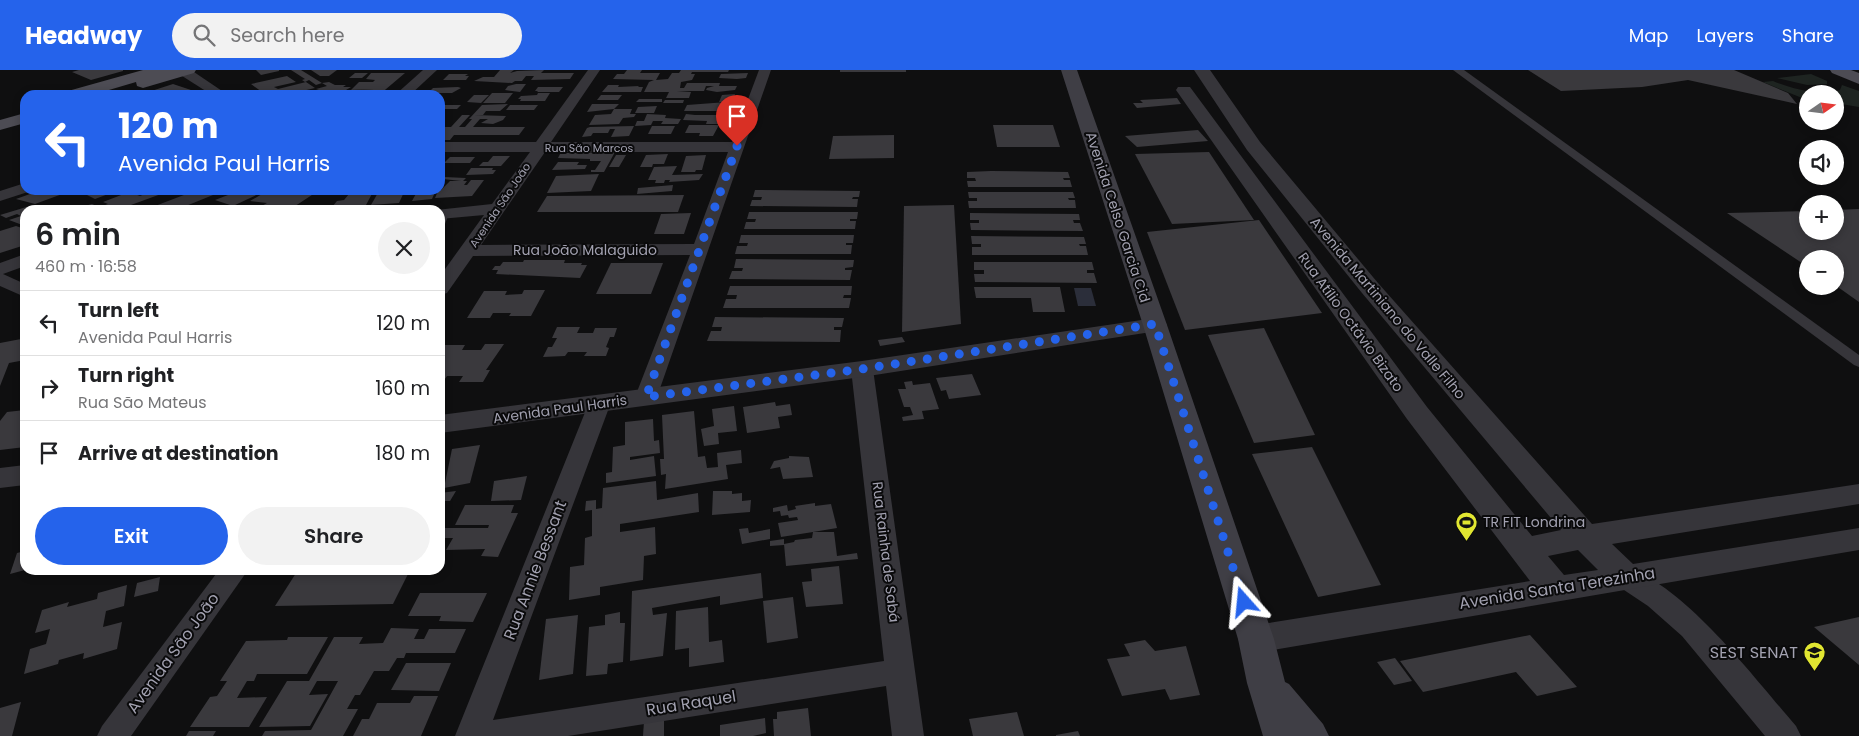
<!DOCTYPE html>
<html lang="en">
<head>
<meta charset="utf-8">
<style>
	body { margin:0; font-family:Poppins,sans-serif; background:#f2f2f2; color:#202124; height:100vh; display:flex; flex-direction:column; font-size:19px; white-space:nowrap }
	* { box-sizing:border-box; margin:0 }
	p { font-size:16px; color:#757577 }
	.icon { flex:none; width:28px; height:28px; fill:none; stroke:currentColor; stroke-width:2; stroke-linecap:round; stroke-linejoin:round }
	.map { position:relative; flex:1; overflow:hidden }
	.details { position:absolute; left:20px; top:135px; width:425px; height:370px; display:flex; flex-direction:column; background:#fff; border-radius:15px; box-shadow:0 2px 8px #0003 }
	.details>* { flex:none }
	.guide { position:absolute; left:20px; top:20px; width:425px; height:105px; border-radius:15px; box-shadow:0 2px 8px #0003; background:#2563eb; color:#fff; overflow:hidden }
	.needle { width:32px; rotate:76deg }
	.controls { position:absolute; left:1799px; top:15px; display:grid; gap:10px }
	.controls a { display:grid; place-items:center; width:45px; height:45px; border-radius:50%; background:#fff; box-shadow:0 2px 8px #0003; font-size:25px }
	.pin { position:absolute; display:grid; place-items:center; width:42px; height:42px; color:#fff; margin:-51px -21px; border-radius:50% 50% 50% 0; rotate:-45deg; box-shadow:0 0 5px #0007 }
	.pin .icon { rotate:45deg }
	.me { position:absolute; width:55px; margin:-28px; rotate:342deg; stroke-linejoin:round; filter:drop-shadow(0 0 4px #0008) }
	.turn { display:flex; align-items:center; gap:18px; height:105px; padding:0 15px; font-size:22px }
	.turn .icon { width:65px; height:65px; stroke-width:2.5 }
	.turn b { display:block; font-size:35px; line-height:42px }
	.round { display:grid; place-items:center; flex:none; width:52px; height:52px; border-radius:26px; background:#f2f2f2 }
	.head { display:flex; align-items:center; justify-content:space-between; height:85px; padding:0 15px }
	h1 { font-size:30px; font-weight:600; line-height:38px }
	.cta { display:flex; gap:10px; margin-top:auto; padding:10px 15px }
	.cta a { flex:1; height:58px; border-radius:30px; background:#2563eb; color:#fff; font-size:20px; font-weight:600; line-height:58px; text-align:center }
	.cta a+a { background:#f2f2f2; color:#202124 }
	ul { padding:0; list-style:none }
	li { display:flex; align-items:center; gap:15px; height:65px; padding:0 15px; border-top:1px solid #e0e0e0 }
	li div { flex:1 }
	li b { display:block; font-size:19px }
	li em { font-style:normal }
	header { display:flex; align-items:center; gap:30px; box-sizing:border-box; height:70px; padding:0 25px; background:#2563eb; color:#fff }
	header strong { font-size:24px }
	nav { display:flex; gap:28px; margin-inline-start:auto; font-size:18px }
	.search { width:350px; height:45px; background:#f2f2f2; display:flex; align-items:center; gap:12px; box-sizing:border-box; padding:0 18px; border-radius:28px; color:#757577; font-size:19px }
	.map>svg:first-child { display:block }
	.green { fill:#1e2421 }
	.water { fill:#2b2e3a }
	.building { fill:#3a393d }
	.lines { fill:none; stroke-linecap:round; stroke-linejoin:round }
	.pedestrian { fill:#36353a; fill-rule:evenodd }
	.minor { fill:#36353a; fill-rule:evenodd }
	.tertiary { fill:#36353a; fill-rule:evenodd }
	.secondary { fill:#3f3e45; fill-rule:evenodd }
	.primary { fill:#4d4c54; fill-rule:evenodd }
	.route { stroke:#2563eb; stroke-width:9; stroke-dasharray:0 16.2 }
	.labels { text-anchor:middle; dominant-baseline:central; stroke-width:4; stroke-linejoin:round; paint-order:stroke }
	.far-street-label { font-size:11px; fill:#a2a1b0; stroke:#0a0a0b }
	.street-label { font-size:14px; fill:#a2a1b0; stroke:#0a0a0b }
	.poi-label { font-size:14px; fill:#a2a1b0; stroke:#0a0a0b; text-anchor:start }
	.near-street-label { font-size:16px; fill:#a2a1b0; stroke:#0a0a0b }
	.near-poi-label { font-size:16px; fill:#a2a1b0; stroke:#0a0a0b; text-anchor:end }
</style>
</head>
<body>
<header>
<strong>Headway</strong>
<div class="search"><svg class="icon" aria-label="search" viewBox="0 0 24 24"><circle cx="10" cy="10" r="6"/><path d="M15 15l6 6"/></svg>Search here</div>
<nav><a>Map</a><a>Layers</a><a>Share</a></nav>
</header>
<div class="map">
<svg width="1859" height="666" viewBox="0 0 1859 666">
	<rect width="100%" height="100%" fill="#0f0f10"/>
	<g class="green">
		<path d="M1811 4 1827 11V14L1807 15 1777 8Z"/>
		<path d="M1773 11C1792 19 1820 26 1840 20L1842 15 1859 21V37L1835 33V24H1808L1807 30 1763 12Z"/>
	</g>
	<path class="water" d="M1074 218H1091L1096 236H1078Z"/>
	<g class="building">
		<path d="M79 0H123V1L91 10 72 2Z"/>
		<path d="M256 0H279V1L261 5Z"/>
		<path d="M291 0H301L322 13 316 15 309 10 305 12 302 10 305 9Z"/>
		<path d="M311 0H337L329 6H320Z"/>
		<path d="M500 0H514L510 3 517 1 544 0 541 3H574L570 9 531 10 534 6H526L522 11H515L512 13 474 11 483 7H494Z"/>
		<path d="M627 0H642L640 3H660L656 10 668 9 672 3H679L681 0H729L728 2H692L691 4H695L692 10 681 12 680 18H684L687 13H720L719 16H737L735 20 717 22 706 20 707 18 714 16H706L704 21H677L691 22 689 28H666L669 22H644L649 12 654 10 613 9 617 4H624Z"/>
		<rect x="840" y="0" width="66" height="2"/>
		<path d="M1528 0H1734L1788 23 1797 34 1688 10 1642 17 1561 21Z"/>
		<path d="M355 3H368L362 8H349Z"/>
		<path d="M371 3H405L379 25H351L356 20 374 19 351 20 359 12H373L375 10 366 9Z"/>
		<path d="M748 3 746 8 737 9 719 8 721 4Z"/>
		<path d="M449 4H468L465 6H469L466 10H443Z"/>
		<path d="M287 6 296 12 274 17 278 19 306 12 315 18 298 22 310 20 317 25H253L262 22 251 14Z"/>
		<path d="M329 12 335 15H346L343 17H351L346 20H334L342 25H333L316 19 327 16 322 13Z"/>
		<path d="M173 14 191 20 187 21 196 24 139 25Z"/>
		<path d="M516 14H526L520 22 505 20 508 16Z"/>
		<path d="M608 15H619L618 17 639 16 638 17H643L641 22H602Z"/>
		<path d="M538 17H563L559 22H537L538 21H535Z"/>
		<path d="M433 18 458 17 461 18 452 23H428Z"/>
		<path d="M492 23H513L505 33H483Z"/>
		<path d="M538 23H550L545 31H520L521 29H518L521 26 537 25Z"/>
		<path d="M735 24 733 32H719L722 25Z"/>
		<path d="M474 25H489L481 33 467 32Z"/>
		<path d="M601 25H622L618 30H597Z"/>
		<path d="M1177 28 1181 34 1137 38 1133 33H1143L1140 30Z"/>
		<path d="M639 29H662V32H636Z"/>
		<path d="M665 30H684L683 33H663Z"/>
		<path d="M727 32 723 41H684L687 35Z"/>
		<path d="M508 34 500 41H486L483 45H474L506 46 503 50 493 54 481 53 488 49H480L473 57H525L519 65H454L450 70H440V57H451L462 45H470L459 57H465L472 49H469L482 35Z"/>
		<path d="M592 34H619L614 39H632L630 44H636L634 47 623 48 619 54 589 55 595 45 611 44 614 39 587 42Z"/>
		<path d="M440 35H461L457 39H440Z"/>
		<path d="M510 35H538L534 40H506Z"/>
		<path d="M657 36 654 43H635L638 37Z"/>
		<path d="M647 44 666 45 665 48 681 49 678 54H661L663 51H653L651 55 635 56 637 51H644Z"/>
		<path d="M686 44 695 45H726L720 54H706L707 51 683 50Z"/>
		<path d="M689 55H719L713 66H699L700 63H685Z"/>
		<path d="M993 55H1053L1060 77H997Z"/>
		<path d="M634 56 629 66 611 67 615 59H610L608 63H593L591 66 582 67 587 58 590 57Z"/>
		<path d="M652 56H675L671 64H648Z"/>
		<path d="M1198 60 1208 71 1137 77 1125 66Z"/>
		<path d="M894 65V88L829 89 833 66Z"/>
		<path d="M615 82 604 102H591V100H595L601 91H590V89L558 88 560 84 566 83Z"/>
		<path d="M1209 82 1254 150 1172 154 1135 84Z"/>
		<path d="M668 84 664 94H653L652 97H640L646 85Z"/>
		<path d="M616 85H626L619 97H609Z"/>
		<path d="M706 85 702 100H696L695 102H681L686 86Z"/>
		<path d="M493 86H510L501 96H479L483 92H488Z"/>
		<path d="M450 87H475L470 93H444Z"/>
		<path d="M558 92H579L577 95H587L585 99 552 100Z"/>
		<path d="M677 96 672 105 703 104 699 110 669 112 670 110H665L664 113H655L656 110H648L654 97Z"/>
		<path d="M471 98H493L492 100H496L493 104 466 105Z"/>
		<path d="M991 101 1068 102 1070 108H1063L1064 110H1070L1072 117H968L967 111H976L975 108H967V102Z"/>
		<path d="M599 104 591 121 547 123 556 106Z"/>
		<path d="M444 107 466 108 463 111H467L464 115H467L471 110H484L472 126 435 128 438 121 441 120 450 111H461L443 109Z"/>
		<path d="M673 115 672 121 637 124 638 118Z"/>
		<path d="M41 120H58L65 123 35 134 16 129Z"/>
		<path d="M97 120 105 121 119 120 95 129 85 124Z"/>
		<path d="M149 120H172L120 139 123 140H69L92 134 99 137 108 134 103 132 129 122 140 126 152 121Z"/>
		<path d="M241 120H267L233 136 215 130Z"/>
		<path d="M269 120 294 121 315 123 289 140 258 138 267 133 250 131Z"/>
		<path d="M344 120H374L366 135 332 137 337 131 344 130 349 124H341Z"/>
		<path d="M405 120 399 133 371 135 379 121Z"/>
		<path d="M418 120H436L432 129 412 131Z"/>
		<path d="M755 120 860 121 859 127H853L852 129H858L857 137 750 136 752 130H761L762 127H753Z"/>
		<path d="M968 122H1073L1075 128H1068L1069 130H1075L1076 138H969L968 131H977V128H969Z"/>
		<path d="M684 125 678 142H537L547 126Z"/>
		<path d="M33 135 47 140H25V156L9 150 21 146 17 144 6 148 0 145Z"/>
		<path d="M954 135 961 254 902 262 904 136Z"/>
		<path d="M1859 139V232L1835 215V189H1808V197L1727 143 1808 141V161H1835V140Z"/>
		<path d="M749 142H858L857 149H850V151H856L855 159H744L746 152H755L756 149H747Z"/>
		<path d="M691 143 684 164H654L661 144Z"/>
		<path d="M970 143 1079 144 1080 150H1073L1074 153H1080L1083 161 971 160 970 153H979V150H970Z"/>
		<path d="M448 146 440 167V147Z"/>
		<path d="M1259 150 1322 243 1185 260 1147 162Z"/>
		<path d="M16 156 25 159V175L0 183V161Z"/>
		<path d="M741 165H854L853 173H846V175H852L851 184H735L737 176H747L748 173H739Z"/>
		<path d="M971 166 1084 167 1086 174H1079L1080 176H1086L1088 185H972V177H981V174H972Z"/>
		<path d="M736 189 854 190 853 197 845 198V200H852L850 210 729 209 732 201H742L743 198H734Z"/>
		<path d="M524 190H565L564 193H582L581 195H587L580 208 496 204 498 200H492L495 196H500L503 192H523Z"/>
		<path d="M974 192H1092L1094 200H1087V203H1094L1097 213 975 212 974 204H984V200H974Z"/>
		<path d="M611 193H663L651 224H596Z"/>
		<path d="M730 216H852L851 225H844L843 228H851L849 238H723L726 229H736L737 225H727Z"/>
		<path d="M974 217H1060L1065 242H1033L1031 228H976Z"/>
		<path d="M524 220H545L531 246H509L511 243H493L490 248H467L484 221H507L505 225 522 224Z"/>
		<path d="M715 247 844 248 842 257H834V260H841L840 272 707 271 711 261H721L722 257H712Z"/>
		<path d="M557 257H580L577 263H593L595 258H617L614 267H610L606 277 609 278 606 286H584L587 282H568L565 286 543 287 548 277H552L557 268H552Z"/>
		<path d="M1264 258 1315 365 1254 373 1208 265Z"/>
		<path d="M902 267 905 272 880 276 878 270Z"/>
		<path d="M21 269 20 271 25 270V290L9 293 0 316V273Z"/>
		<path d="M485 274H504L486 300H490L483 312H459L463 306H447L442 313H440V291L444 285H440V282L444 275H465L462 280H481Z"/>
		<path d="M972 304 981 325 949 329 946 320 941 321 936 308Z"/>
		<path d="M912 311 913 315 930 313 939 339 922 341 924 349 903 351 902 347 913 345 910 337H904L898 319H906L904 312Z"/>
		<path d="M775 332 776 336 790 334 792 345 778 347 780 358 747 363 743 337Z"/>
		<path d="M734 336 737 361 718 363 719 374 704 376 701 359 714 356 712 339Z"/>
		<path d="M25 340V377L0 380V351L7 342Z"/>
		<path d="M694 341 698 387 705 386 707 398 718 397 717 383 741 380 742 393 726 395 728 409 665 419 666 404 661 405 660 389H664L662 345Z"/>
		<path d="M653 349 654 371 659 370 660 383 630 387V390L654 386 656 406 606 413V403L612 402 613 377 625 375V352Z"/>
		<path d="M480 375 470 413 444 418 452 379Z"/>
		<path d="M1312 377 1381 515 1318 527 1252 384Z"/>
		<path d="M789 386 809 387 813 407 783 409 780 397 770 399 774 391 789 388Z"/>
		<path d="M527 406 521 430 491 431 494 411Z"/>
		<path d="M656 411 657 430 698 423 699 442 620 454V462L655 457 656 484 644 486 643 510 600 517V525L569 530 570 497 584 495 585 468 592 466V440L585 441 586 431 596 430V439L602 438 603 418Z"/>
		<path d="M456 421 450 431H440V423Z"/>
		<path d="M713 421H732V424L742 423V431L751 430 750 442 712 445Z"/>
		<path d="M815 433V436L831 434 837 458 813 462H834L837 486 857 483 858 489 786 496 784 474 794 472 795 470 812 468 813 462 781 467 778 453 798 450 797 447 789 448 788 445 781 446 780 441 773 442V438L787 435 788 441 796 439 795 436Z"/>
		<path d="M465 435H514L511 443H518L498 487 481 486 485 479 446 480 453 468H440L442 458H488L489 455H455Z"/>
		<path d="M748 458 749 463 770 459V469L742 474 739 459Z"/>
		<path d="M784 469V475L770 476V471Z"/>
		<path d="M25 481V500L10 504 17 483Z"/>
		<path d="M839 496 843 534 806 537 802 512 812 511 811 499Z"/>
		<path d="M298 500H410L393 534 275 536Z"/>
		<path d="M761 503 763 528 720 535V526L652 538 653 545 667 543 663 586 630 591 632 521Z"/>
		<path d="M160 507 158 521 134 527 137 513Z"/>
		<path d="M127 515 124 536 106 541 103 557 122 552 117 579 83 589 84 583 59 590 58 594 24 604 30 579 46 574 50 559 35 563 42 540 69 532 67 537 97 529 98 523Z"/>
		<path d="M420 523H487L473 552 439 551 441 546H408Z"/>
		<path d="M793 527 798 568 767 573 763 531Z"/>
		<path d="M708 537 709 572 722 570 724 592 689 597V578L675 580 676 541Z"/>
		<path d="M620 542V553H625L623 592 608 594 607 604 586 606 589 557 605 555V545Z"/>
		<path d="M578 545 573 604 539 610 546 549Z"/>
		<path d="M1859 547V595L1814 557Z"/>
		<path d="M391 558 419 559 414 569H424L429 559H466L455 583H406L404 588H397L389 601H374L360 625H355L347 639H358L343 666H262L265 661 311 660 338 611H317L309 625 328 624 310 656 259 657 287 611H309L334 567H363L359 574 383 573Z"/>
		<path d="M1530 565 1577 617 1537 626 1516 602 1423 622 1400 591Z"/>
		<path d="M288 567H328L307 604H257L254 611H247L237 628 267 627 249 657H190L210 627 217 626 227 611H220L246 571 287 570Z"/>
		<path d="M1145 570 1155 581 1186 576 1200 625 1170 630 1165 619 1122 626 1107 589 1130 586 1124 574Z"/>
		<path d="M1395 588 1412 611 1394 615 1377 592Z"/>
		<path d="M406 593H451L439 621 391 620Z"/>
		<path d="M414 626H438L421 666H353L362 649H369L377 633H410Z"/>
		<path d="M21 632 12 666H0V638Z"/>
		<path d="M808 638 811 666H774L773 649H777V642Z"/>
		<path d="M1017 642 1024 666H973L969 649Z"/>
		<path d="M664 648V666H643L644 651Z"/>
		<path d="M765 648 766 663 753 666H720V655Z"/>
		<path d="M189 661H216L213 666H186Z"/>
		<path d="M1078 661 1080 666H1056V665Z"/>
	</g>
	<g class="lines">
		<path class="pedestrian" d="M1453 0H1464L1859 285V297L1854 295Z"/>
		<g class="minor">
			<path d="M178 0H191L228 25H212L179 4Z"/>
			<path d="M423 0H437L410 25H395Z"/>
			<path d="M588 0H600L551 72H732L759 0H771L657 327 654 332 646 334 638 332 635 327 690 185 473 186 447 223 440 225V206L484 145 440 149V140H436L492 134 530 82H440V72H536ZM545 82H728L694 174 481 175Z"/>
			<path d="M25 113V120H32L31 121 0 131V121Z"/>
			<path d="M197 120H220L218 123 176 140H153L155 136Z"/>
			<path d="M25 184V196L3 204 25 214V227L0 216V193Z"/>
			<path d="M862 293 870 294 873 299 924 666H892L886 616 568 666H455L588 335 591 330 599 328 607 330 610 335 493 650 884 591 851 299 854 294Z"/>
			<path d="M1625 497C1685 515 1755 609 1796 656L1801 666H1765L1682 566 1648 536 1615 514 1611 507 1615 500Z"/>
			<path d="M219 500H248L131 666H97L102 656Z"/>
		</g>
		<g class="tertiary">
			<path d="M1194 0H1210L1260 72 1378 213 1592 454 1859 414V434L1612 474 1633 494 1859 458V480L1256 583 1243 579 1238 569 1243 559 1256 555 1530 511 1407 349 1176 20 1178 17H1190L1427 337 1532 466 1561 460 1362 223 1247 80ZM1578 480 1598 500 1564 505 1548 486Z"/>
			<path d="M1155 248 1164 250 1167 255 1164 260 862 307 440 363V345L862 291Z"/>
			<path d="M25 395V415L0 418V398Z"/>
		</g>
		<path class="secondary" d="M1061 0H1077L1167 255 1274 569 1285 612 1289 614 1323 654 1329 666H1263L1247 613 1238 569 1143 255Z"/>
		<g class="primary">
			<path d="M143 0H196L194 3 143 18 137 16 136 12 92 25H66L68 21Z"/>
			<path d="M1830 0H1851L1859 3V14L1832 3Z"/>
			<path d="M25 43V53L0 60V50Z"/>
		</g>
	</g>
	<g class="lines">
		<path class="route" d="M737 76 646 327 862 299 1155 254 1244 532"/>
	</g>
	<defs>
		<symbol id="stadium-pin" viewBox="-11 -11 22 30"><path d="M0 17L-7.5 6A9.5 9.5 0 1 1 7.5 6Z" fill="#e1e631" stroke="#0a0a0b"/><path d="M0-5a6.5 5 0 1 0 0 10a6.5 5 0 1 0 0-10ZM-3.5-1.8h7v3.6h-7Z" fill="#111"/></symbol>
		<symbol id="university-pin" viewBox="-11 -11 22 30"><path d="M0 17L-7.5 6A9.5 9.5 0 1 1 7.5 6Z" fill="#e1e631" stroke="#0a0a0b"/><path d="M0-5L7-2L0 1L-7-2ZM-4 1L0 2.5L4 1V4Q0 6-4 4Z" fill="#111"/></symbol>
	</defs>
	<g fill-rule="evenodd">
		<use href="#stadium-pin" x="1454" y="440" width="25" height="34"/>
		<use href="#university-pin" x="1802" y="570" width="25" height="34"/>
	</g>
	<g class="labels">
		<g class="far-street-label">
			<text x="589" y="78">Rua São Marcos</text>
			<text transform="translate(500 135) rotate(-56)">Avenida São João</text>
		</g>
		<g class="street-label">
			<text transform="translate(1118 147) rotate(72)">Avenida Celso Garcia Cid</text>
			<text x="585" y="180">Rua João Malaguido</text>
			<text transform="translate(1388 238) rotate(50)">Avenida Martiniano do Valle Filho</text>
			<text transform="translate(1351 252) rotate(54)">Rua Atílio Octávio Bizato</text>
			<text transform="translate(560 339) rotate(-8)">Avenida Paul Harris</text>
			<text transform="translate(886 482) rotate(83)">Rua Rainha de Sabá</text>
		</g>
		<g class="poi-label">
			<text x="1483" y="452">TR FIT Londrina</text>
		</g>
		<g class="near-street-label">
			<text transform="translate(535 500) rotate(-69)">Rua Annie Bessant</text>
			<text transform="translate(1557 518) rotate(-9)">Avenida Santa Terezinha</text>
			<text transform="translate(173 583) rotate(-54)">Avenida São João</text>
			<text transform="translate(691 633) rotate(-9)">Rua Raquel</text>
		</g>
		<g class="near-poi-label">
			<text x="1798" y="582">SEST SENAT</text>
		</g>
	</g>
</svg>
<div class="controls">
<a><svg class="needle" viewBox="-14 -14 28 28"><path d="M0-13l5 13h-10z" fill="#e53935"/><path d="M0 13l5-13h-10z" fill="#757577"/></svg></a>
<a><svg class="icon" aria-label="sound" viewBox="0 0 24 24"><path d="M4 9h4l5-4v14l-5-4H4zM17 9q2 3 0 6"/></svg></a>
<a>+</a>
<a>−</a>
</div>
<div class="pin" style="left:737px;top:76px;background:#d93025"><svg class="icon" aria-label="arrive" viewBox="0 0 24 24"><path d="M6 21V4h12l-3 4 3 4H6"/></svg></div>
<svg class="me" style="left:1244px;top:532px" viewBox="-20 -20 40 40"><path d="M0-17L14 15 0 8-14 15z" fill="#2563eb" stroke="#fff" stroke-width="4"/></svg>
<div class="guide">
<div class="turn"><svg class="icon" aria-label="left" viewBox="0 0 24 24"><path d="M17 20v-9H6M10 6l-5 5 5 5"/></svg><div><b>120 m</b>Avenida Paul Harris</div></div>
</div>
<section class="details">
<div class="head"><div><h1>6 min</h1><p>460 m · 16:58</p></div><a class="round"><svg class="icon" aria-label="close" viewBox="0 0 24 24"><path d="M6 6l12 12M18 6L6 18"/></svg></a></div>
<ul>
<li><svg class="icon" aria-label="left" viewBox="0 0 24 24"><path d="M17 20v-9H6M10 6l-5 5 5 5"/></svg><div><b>Turn left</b><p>Avenida Paul Harris</p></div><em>120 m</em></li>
<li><svg class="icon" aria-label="right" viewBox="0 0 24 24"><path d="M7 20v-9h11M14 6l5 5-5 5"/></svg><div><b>Turn right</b><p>Rua São Mateus</p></div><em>160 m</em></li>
<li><svg class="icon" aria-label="arrive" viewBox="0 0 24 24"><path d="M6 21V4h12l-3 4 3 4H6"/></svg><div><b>Arrive at destination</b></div><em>180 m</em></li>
</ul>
<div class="cta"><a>Exit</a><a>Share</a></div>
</section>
</div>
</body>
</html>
